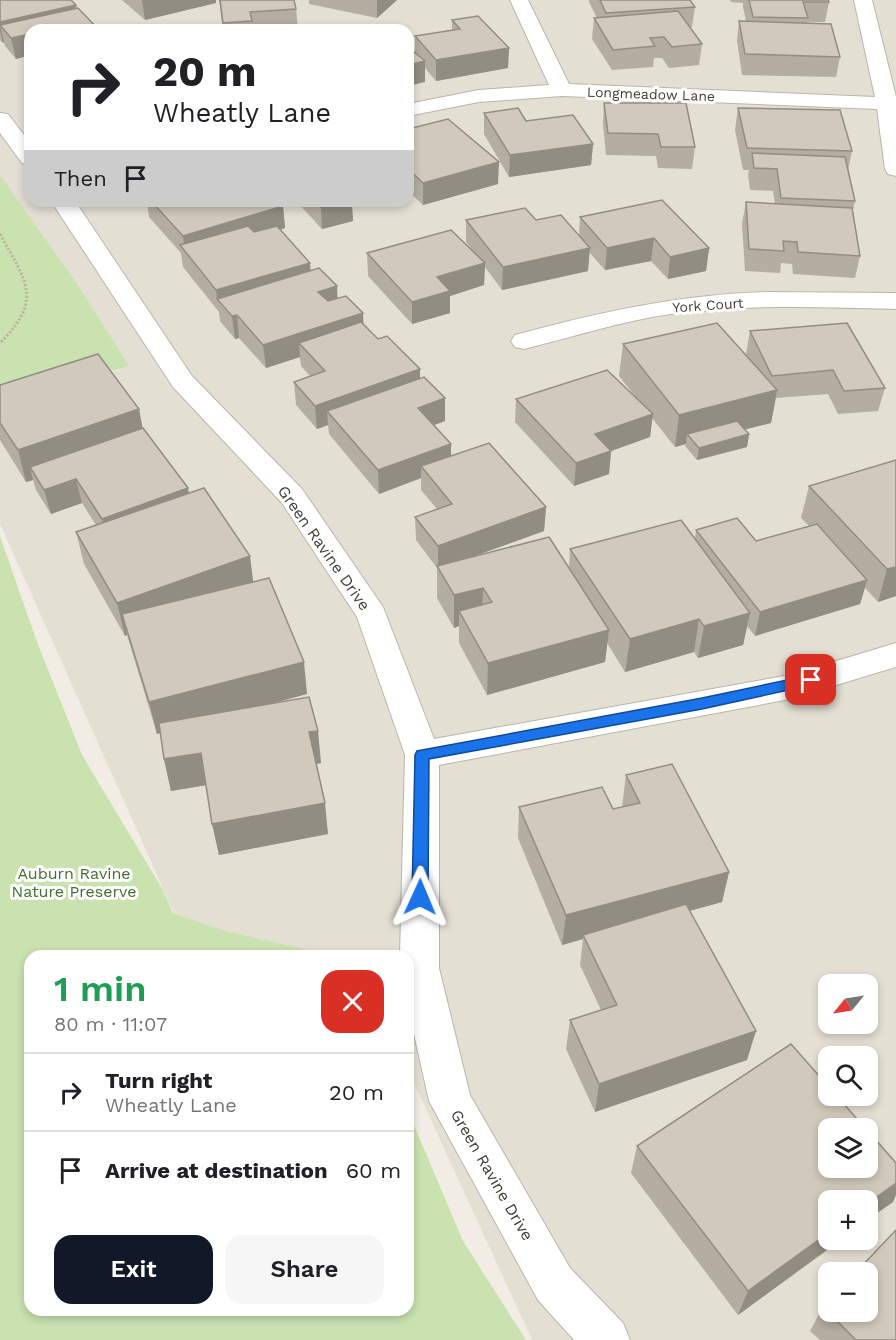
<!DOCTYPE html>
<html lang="en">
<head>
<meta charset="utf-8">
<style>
	body { margin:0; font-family:"Work Sans",sans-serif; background:#f6f6f6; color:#202124; height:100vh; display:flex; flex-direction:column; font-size:22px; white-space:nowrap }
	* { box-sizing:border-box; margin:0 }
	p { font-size:20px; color:#757577 }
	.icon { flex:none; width:33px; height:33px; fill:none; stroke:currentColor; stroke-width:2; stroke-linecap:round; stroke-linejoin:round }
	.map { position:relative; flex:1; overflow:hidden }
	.sheet { position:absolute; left:24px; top:950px; width:390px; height:366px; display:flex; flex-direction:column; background:#fff; border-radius:18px; box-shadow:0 3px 9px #0003 }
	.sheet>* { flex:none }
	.top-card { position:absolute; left:24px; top:24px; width:390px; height:183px; border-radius:18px; box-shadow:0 3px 9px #0003; background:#fff; color:#202124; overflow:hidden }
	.needle { width:39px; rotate:240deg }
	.controls { position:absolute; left:818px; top:974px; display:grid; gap:12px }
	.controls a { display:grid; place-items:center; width:60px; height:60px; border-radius:12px; background:#fff; box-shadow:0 3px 9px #0003; font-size:30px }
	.pin { position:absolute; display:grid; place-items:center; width:51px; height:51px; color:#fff; margin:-26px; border-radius:12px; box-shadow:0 3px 9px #0006 }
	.me { position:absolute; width:66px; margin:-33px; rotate:1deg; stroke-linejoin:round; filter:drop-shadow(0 0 4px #0008) }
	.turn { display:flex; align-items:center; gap:21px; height:126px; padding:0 30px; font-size:27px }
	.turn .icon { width:78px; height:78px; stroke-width:2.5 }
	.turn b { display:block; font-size:42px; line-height:51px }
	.then { display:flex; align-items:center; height:57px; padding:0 30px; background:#0003; gap:12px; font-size:22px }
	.round { display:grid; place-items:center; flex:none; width:63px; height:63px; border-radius:18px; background:#f6f6f6 }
	.summary { display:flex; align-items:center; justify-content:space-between; height:102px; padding:0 30px }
	h1 { font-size:36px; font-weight:600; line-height:45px; color:#1e9e55 }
	.button { display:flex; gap:12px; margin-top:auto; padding:12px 30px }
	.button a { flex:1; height:69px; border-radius:18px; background:#111827; color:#fff; font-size:24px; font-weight:600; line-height:69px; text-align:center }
	.button a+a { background:#f6f6f6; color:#202124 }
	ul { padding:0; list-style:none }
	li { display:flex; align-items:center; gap:18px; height:78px; padding:0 30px; border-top:2px solid #e0e0e0 }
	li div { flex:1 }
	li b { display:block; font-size:22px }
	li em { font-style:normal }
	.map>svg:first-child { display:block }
	.residential { fill:#e4dfd3; fill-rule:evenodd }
	.green { fill:#c9e2b0 }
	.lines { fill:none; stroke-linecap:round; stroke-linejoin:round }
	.minor-casing { stroke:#bbb5a8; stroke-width:2 }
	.path { stroke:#bcb19b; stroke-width:3; stroke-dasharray:2 2; stroke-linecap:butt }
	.minor { fill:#fff; fill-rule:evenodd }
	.wall { fill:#b4ada1 }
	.shaded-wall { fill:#928d83 }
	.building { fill:#d1c9bb; stroke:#928d83; stroke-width:1.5 }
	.route { fill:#1a73e8; stroke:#114b97; stroke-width:1.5 }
	.labels { text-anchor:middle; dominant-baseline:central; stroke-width:6; stroke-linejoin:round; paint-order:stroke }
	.far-street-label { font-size:14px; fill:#423e35; stroke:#fff }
	.street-label { font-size:16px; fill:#423e35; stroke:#fff }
	.park-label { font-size:16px; fill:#436e2e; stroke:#fff }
</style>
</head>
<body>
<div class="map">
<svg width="896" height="1340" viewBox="0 0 896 1340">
	<rect width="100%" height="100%" fill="#f1ede5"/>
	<path class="residential" d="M0 0H896V1340H532L408 1070V956L265 955 174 913 0 524V414L129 366 0 178ZM30 30H408V201H30ZM828 984H867V1023H828ZM828 1056H867V1095H828ZM828 1128H867V1167H828ZM828 1200H867V1239H828ZM828 1272H867V1311H828Z"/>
	<g class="green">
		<path d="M0 175 79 287 129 366 77 381 0 412Z"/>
		<path d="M0 536 37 642 82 755 163 890 173 913 225 931 330 955 30 956V1310H408V1111L463 1241 526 1340H0Z"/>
	</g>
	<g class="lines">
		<defs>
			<g id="minor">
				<path d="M510 0H528L569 84 875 97 854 0H872L896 97V176L888 174 885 169 877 109 562 96 479 102 408 116V104L479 90 549 85Z"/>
				<path d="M0 113 8 114 30 143V165L22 163 0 133Z"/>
				<path d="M51 201H75L192 376 302 489 383 607 434 739 790 675 896 643V667L790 699 439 765V968L470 1095 570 1268 623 1323 630 1340H574L538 1300 429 1101 408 1007V956H400L405 755 357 617 282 503 173 387Z"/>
				<path d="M767 292 896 293V309C821 307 746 304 671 314 621 321 573 337 524 349L515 347 511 341 515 335C601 312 677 295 767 292Z"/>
			</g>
		</defs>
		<use href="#minor" class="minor-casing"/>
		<path class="path" d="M0 234C26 282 44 299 0 343"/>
		<use href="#minor" class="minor"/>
	</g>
	<g class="wall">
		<path d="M0 0 30 30V55L16 59 5 46 4 42 3 43 0 40Z"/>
		<path d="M122 0H216V3L145 20Z"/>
		<path d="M219 0 296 9 298 29 223 30Z"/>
		<path d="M309 0H397L377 18 309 4Z"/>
		<path d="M589 0H690L695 7 692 27 690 28 702 44 699 65 669 68 662 58H654L653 67 612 70 592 39 594 18H597L589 2Z"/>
		<path d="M730 0H828L829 2 825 22H807V23L840 57 836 77 742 75 737 41 739 21H746L743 7V3L731 2Z"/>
		<path d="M452 20 509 48 508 68 436 81 425 68V82L415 53V36L452 30Z"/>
		<path d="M604 103 695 147 692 169 658 168 656 156 606 155 603 124Z"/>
		<path d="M738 108 852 151 848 170 855 201 853 210 860 256 855 278 793 274 792 264 781 263 780 273 745 271 742 224 746 202 775 204 773 191 750 190 748 175 749 170H743L735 130Z"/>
		<path d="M484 113 526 121 593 144 591 165 509 177 484 134Z"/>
		<path d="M408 129 498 184 423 205 408 191Z"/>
		<path d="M147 201H278L283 206 285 228 280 230 311 270 378 339 420 369V379L445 398V421L434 425 451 456 546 507 544 531 477 555 569 567 570 549 695 539 696 530 756 541 809 526 801 518 809 486 896 460V596L878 602 865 588 860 604 755 636 747 626 743 645 698 658 694 652 625 672 607 643 605 662 487 695 459 643V626L454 628 437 598V568L416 540 415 517 437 509 421 490V478L379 494 329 434 328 425 317 429 296 405 294 382 310 376 301 366 300 357 266 368 239 338 235 339 220 321 219 312 183 267 181 253 149 217Z"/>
		<path d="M296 201H370L352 206 353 221 322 229Z"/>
		<path d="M580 217 709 248 706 271 668 279 651 261 605 270 589 252 588 271 502 290 485 267 484 285 450 296V313L412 324 368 276 367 253 473 251 466 242V220H536L579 236Z"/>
		<path d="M750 331 885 388 878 411 838 414 828 394 776 398 771 423 745 429 749 434 747 447 697 460 685 446 686 444 675 447 652 418 650 437 611 451 609 474 574 486 515 422 516 399 638 400 619 376 623 344 747 357 746 354Z"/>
		<path d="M0 385 139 409 142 428 253 582 307 694 270 704 321 763 316 764 328 834 219 855 206 785 171 791 164 759 160 733 157 734 127 635 125 636 84 564 76 532 96 525 82 503 51 514 36 490 33 480 26 482 0 440Z"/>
		<path d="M626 775 729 872 722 902 690 911 747 1060 595 1112 566 1049 570 1020 601 1010 580 965 583 939 562 945 518 838 519 807 613 809 622 807Z"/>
		<path d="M637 1146 893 1202 867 1220V1200L828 1239H842L738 1315 631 1173Z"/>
		<path d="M823 1307 896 1340H820L810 1331Z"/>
	</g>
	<g class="shaded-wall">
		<path d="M142 0H216V3L145 20Z"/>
		<path d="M377 0H397L377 18Z"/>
		<path d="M76 5 80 25 30 30V55L16 59 11 38 0 25 4 42 3 43 0 31V22Z"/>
		<path d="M509 48 508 68 436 81V60Z"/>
		<path d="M425 61V82L408 86V65Z"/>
		<path d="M593 144 591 165 509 177 510 155Z"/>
		<path d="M499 162 498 184 423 205V183Z"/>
		<path d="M341 201H370L352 206 353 221 322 229 321 207Z"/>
		<path d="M283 206 285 228 190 257 185 251 183 236Z"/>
		<path d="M654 238 651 261 605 270 607 248Z"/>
		<path d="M590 248 588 271 502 290 503 267Z"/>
		<path d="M709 248 706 271 668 279 670 257Z"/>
		<path d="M310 263 312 285 217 299 216 290Z"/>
		<path d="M485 263 484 285 450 296V313L412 324V302L437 277Z"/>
		<path d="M337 286 338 309 320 315 318 292Z"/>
		<path d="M363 313 364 336 299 343 300 357 266 368 263 345Z"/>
		<path d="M237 315 239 338 235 339 232 316Z"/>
		<path d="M420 369V392L327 411 328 425 317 429 315 406Z"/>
		<path d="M777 390 771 423 694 442 687 434 686 444 675 447 679 415Z"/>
		<path d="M445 398V421L418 431V408Z"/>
		<path d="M139 409 145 441 30 467 33 480 26 482 18 450Z"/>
		<path d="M653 414 650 437 611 451 609 474 574 486 576 463 595 434Z"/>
		<path d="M749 434 747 447 697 460 699 448Z"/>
		<path d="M451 444V467L421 466V478L379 494 378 470Z"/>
		<path d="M76 479 82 503 51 514 44 490Z"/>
		<path d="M188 488 192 512 108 543 102 519Z"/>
		<path d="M546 507 544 531 438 569V546Z"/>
		<path d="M250 556 254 588 122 614 127 635 125 636 117 603Z"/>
		<path d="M896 567V596L878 602 887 569Z"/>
		<path d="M867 580 860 604 755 636 760 612Z"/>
		<path d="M483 588 482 620 459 611V626L454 628V595Z"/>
		<path d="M750 613 743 645 698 658 704 626Z"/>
		<path d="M699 619 694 652 625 672 630 639Z"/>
		<path d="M609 630 605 662 487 695 488 663Z"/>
		<path d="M304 662 307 694 157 734 149 702Z"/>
		<path d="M318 731 321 763 312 764 309 732Z"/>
		<path d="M201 753 207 785 171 791 164 759Z"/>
		<path d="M325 803 328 834 219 855 212 824Z"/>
		<path d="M729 872 722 902 585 939 583 935V939L562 945 566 915Z"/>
		<path d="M756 1031 747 1060 595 1112 599 1084Z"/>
		<path d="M896 1183V1195L893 1202 867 1220V1204Z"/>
		<path d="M828 1233V1239H842L738 1315 748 1291Z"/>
	</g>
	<g class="building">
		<path d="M0 0H71L76 5 0 22Z"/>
		<path d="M220 0H294L296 9 250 12 252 21 223 23Z"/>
		<path d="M600 0H690L695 7 606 13Z"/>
		<path d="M749 0H828L829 2H803L808 18 753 17Z"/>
		<path d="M78 8 99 30H30V34L11 38 0 25Z"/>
		<path d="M678 11 702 44 672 47 664 37 650 38 655 46 613 50 594 18Z"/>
		<path d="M478 16 509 48 436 60 415 36 460 29 452 20Z"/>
		<path d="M739 21 831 24 840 57 745 54Z"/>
		<path d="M383 25 389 30H361Z"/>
		<path d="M408 47 425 61 408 65Z"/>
		<path d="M604 103H686L695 147H661L658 134 608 133Z"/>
		<path d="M518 108 526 121 573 115 593 144 510 155 484 113Z"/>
		<path d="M738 108 840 110 852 151 747 148Z"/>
		<path d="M448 119 499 162 423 183 408 169V129Z"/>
		<path d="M752 153 845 157 855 201 781 198 777 169 754 168Z"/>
		<path d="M662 200 709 248 670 257 654 238 607 248 580 217Z"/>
		<path d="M151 201H278L283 206 183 236Z"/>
		<path d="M315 201H343L321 207Z"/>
		<path d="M746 202 852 208 860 256 798 252 797 242 783 241 784 251 749 249Z"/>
		<path d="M525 208 536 220 561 215 590 248 503 267 466 220Z"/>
		<path d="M248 226 254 232 277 226 310 263 216 290 180 245Z"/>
		<path d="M451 230 485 263 437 277 450 291 412 302 367 253Z"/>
		<path d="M319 268 337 286 318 292 328 301 346 296 363 313 263 345 237 315 232 316 217 299Z"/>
		<path d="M361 322 378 339 387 336 420 369 315 406 294 382 325 371 299 343Z"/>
		<path d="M717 323 777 390 679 415 623 344Z"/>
		<path d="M847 323 885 388 844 391 833 370 772 376 750 331Z"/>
		<path d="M98 354 139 409 18 450 0 423V385Z"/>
		<path d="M607 370 653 414 595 434 611 451 576 463 516 399Z"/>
		<path d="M424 377 445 398 418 408 451 444 378 470 327 411Z"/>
		<path d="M737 421 749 434 699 448 687 434Z"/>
		<path d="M143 428 188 488 102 519 76 479 44 490 30 467Z"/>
		<path d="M489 443 546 507 438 546 415 517 452 504 421 466Z"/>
		<path d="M896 460V567L887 569 809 486Z"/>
		<path d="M204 488 250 556 117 603 76 532Z"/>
		<path d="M737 518 756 541 817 524 867 580 760 612 696 530Z"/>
		<path d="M681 520 750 613 704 626 699 619 630 639 570 549Z"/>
		<path d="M549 537 609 630 488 663 459 611 492 602 483 588 454 595 437 566Z"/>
		<path d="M269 578 304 662 149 702 122 614Z"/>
		<path d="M309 697 318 731 309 732 325 803 212 824 201 753 164 759 159 723Z"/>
		<path d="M672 764 729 872 566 915 519 807 602 787 613 809 640 803 626 775Z"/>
		<path d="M686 904 756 1031 599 1084 570 1020 617 1005 583 935Z"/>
		<path d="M791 1044 828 1086V1095H836L865 1128H828V1167H867V1130L896 1163V1183L867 1204V1200H828V1233L748 1291 637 1146Z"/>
		<path d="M896 1230V1340H856L823 1307 828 1301V1311H867V1272H856Z"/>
	</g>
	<path class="route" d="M811 675 816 677 818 680 816 684 702 709 429 759 428 897 425 902 420 904 414 902 412 897 415 755 417 751 702 698Z"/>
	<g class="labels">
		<g class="far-street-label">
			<text transform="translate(651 94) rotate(2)">Longmeadow Lane</text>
			<text transform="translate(708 305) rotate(-4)">York Court</text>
		</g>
		<g class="street-label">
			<text transform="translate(324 548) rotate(55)">Green Ravine Drive</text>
			<text transform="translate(492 1175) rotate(60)">Green Ravine Drive</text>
		</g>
		<g class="park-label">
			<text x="74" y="873">Auburn Ravine<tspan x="74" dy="18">Nature Preserve</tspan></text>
		</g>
	</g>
</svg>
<div class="controls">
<a><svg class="needle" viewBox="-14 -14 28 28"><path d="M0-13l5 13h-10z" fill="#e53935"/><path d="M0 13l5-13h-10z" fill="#757577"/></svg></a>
<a><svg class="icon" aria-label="search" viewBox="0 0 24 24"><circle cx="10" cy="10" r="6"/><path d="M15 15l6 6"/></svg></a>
<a><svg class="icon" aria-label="layers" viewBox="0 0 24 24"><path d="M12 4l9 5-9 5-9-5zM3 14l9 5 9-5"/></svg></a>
<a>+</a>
<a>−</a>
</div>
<div class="pin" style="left:811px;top:680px;background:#d93025"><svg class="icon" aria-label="arrive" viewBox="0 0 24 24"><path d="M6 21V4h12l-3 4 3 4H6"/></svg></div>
<svg class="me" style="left:420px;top:897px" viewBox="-20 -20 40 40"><path d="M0-17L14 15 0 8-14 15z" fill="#1a73e8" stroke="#fff" stroke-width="4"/></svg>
<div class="top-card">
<div class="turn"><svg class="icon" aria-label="right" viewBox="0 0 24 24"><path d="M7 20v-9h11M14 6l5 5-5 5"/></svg><div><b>20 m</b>Wheatly Lane</div></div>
<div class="then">Then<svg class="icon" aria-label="arrive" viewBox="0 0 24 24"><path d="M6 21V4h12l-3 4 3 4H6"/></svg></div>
</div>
<section class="sheet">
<div class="summary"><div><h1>1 min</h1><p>80 m · 11:07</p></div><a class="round" style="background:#d93025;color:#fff"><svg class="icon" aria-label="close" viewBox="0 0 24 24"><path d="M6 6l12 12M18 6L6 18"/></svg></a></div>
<ul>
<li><svg class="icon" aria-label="right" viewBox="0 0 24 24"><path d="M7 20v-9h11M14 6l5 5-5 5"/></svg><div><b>Turn right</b><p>Wheatly Lane</p></div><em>20 m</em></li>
<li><svg class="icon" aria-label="arrive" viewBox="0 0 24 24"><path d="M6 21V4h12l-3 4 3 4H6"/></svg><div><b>Arrive at destination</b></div><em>60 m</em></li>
</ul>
<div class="button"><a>Exit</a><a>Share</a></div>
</section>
</div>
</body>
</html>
